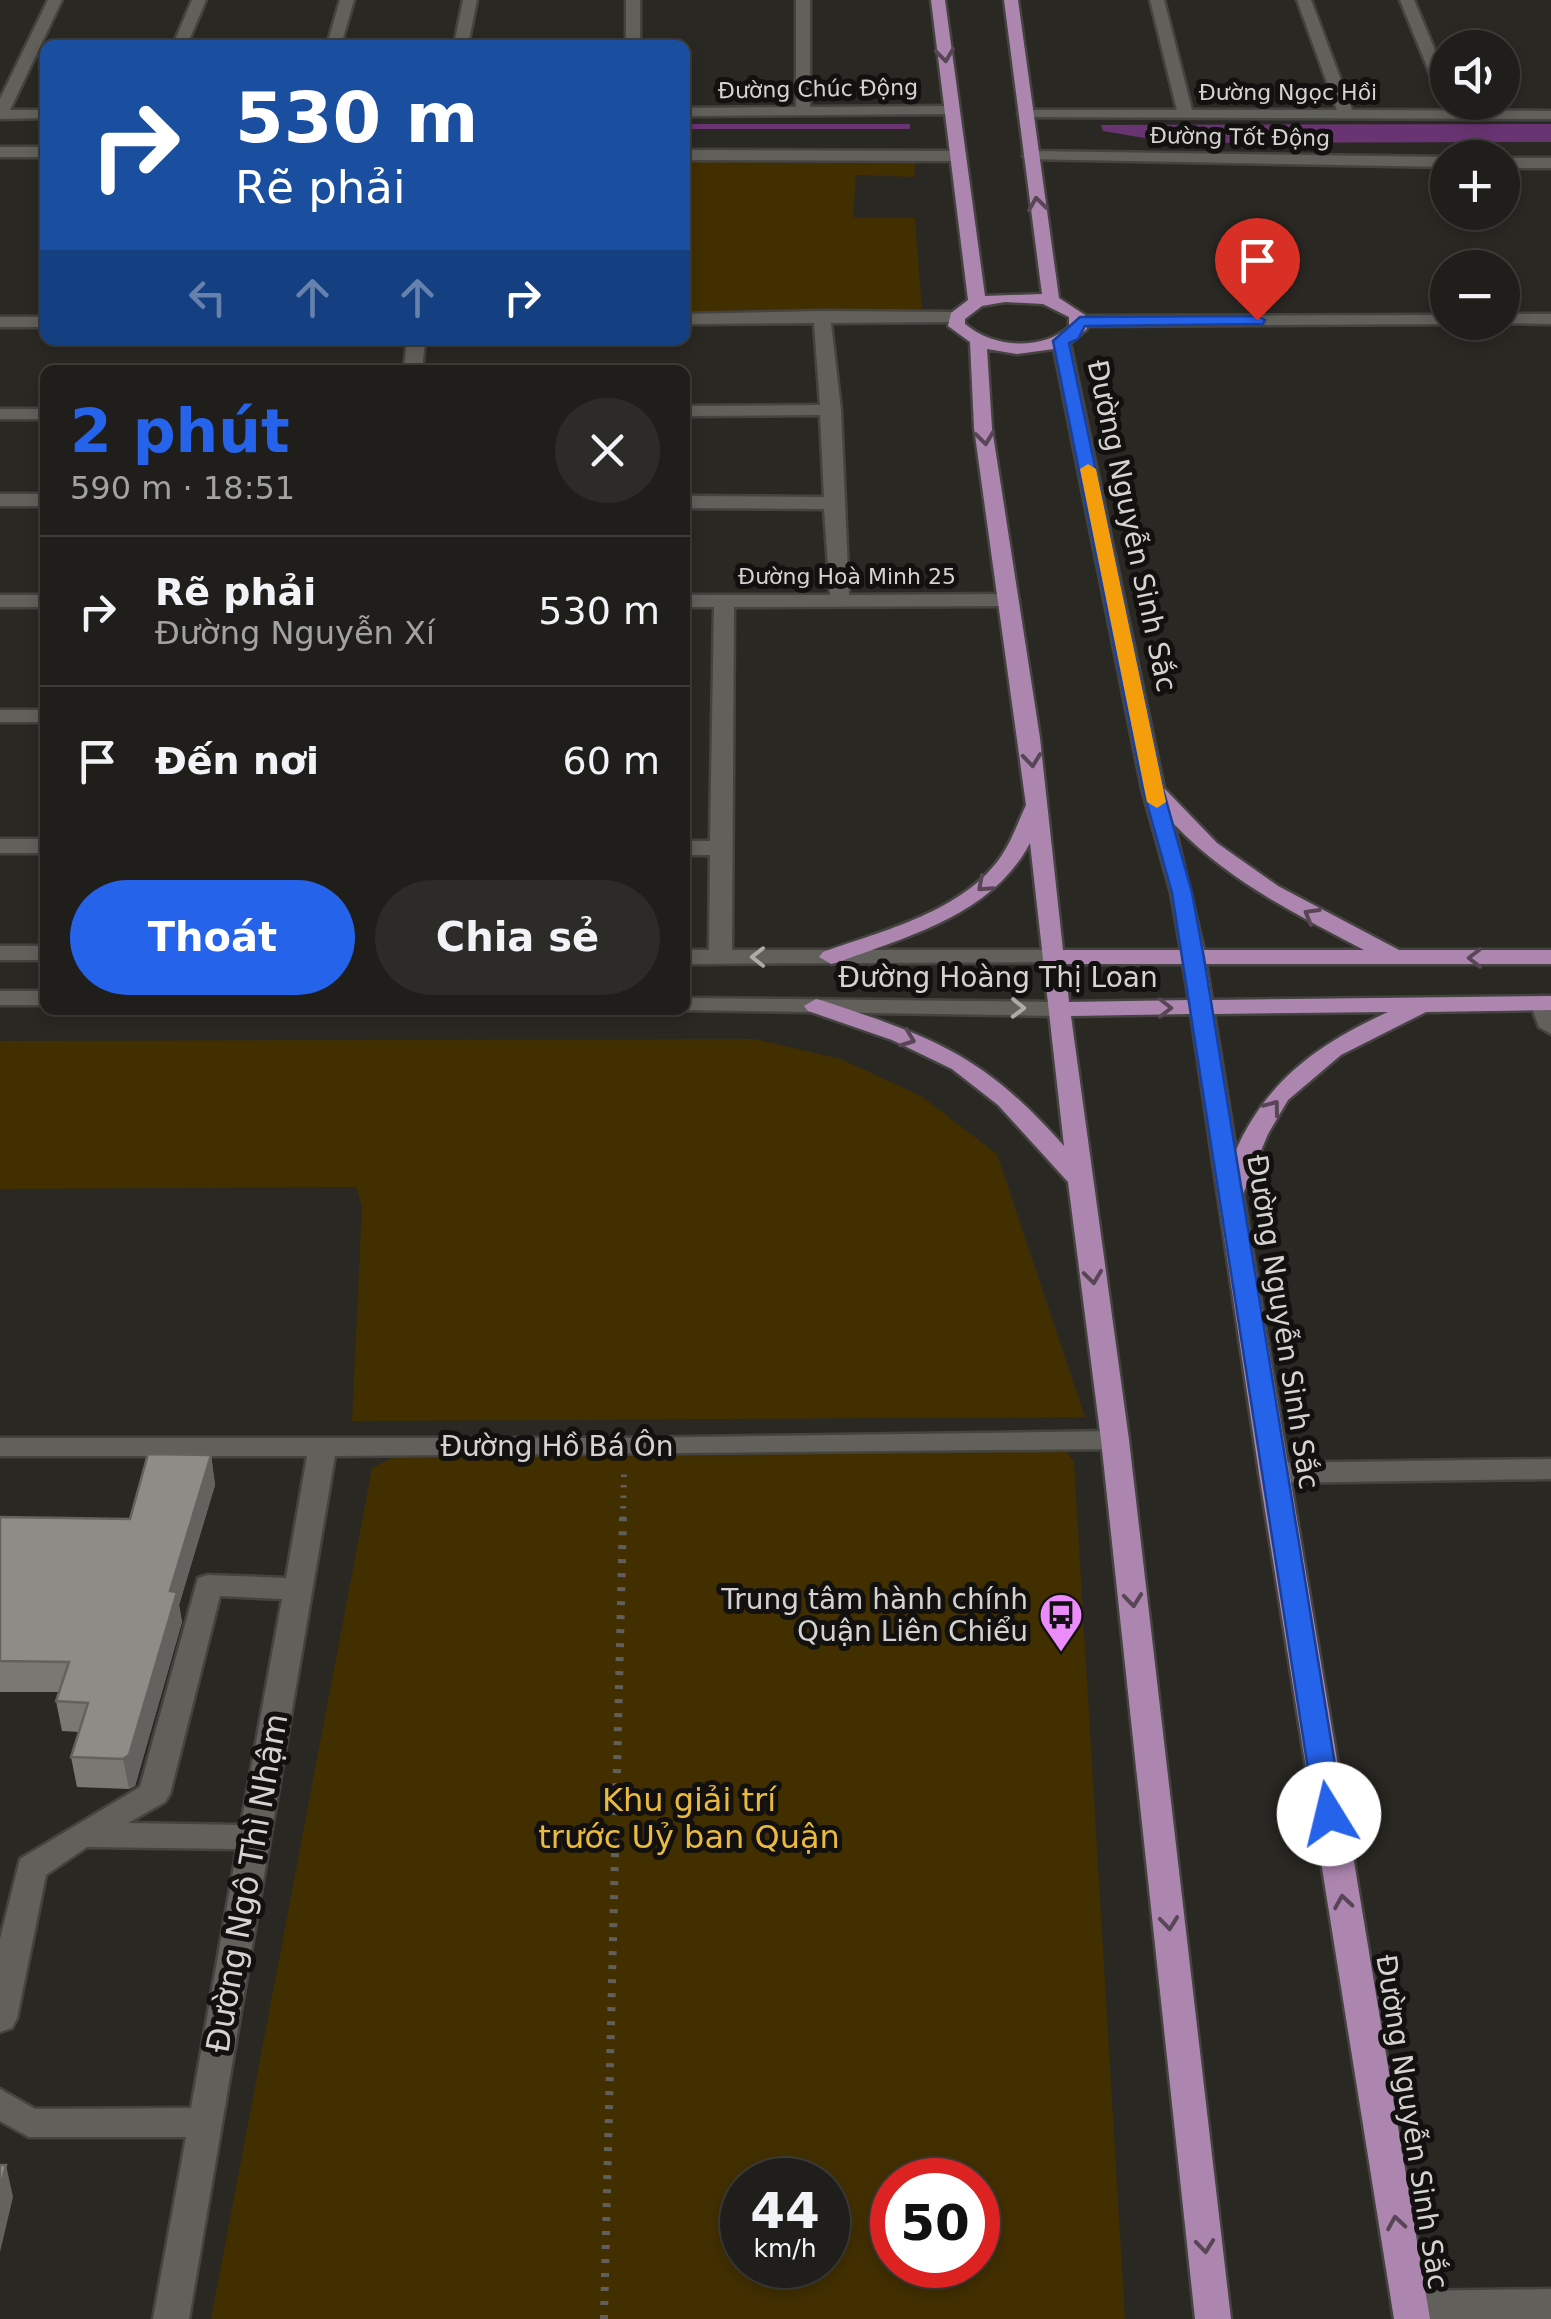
<!DOCTYPE html>
<html lang="vi">
<head>
<meta charset="utf-8">
<style>
	body { margin:0; font-family:"DejaVu Sans",sans-serif; background:#2d2b27; color:#f1f3f6; height:100vh; display:flex; flex-direction:column; font-size:38px; white-space:nowrap }
	* { box-sizing:border-box; margin:0 }
	p { font-size:32px; color:#a2a2a2 }
	.icon { flex:none; width:55px; height:55px; fill:none; stroke:currentColor; stroke-width:2; stroke-linecap:round; stroke-linejoin:round }
	.map { position:relative; flex:1; overflow:hidden }
	.sheet { position:absolute; left:40px; top:365px; width:650px; height:650px; display:flex; flex-direction:column; background:#201e1a; border-radius:15px; box-shadow:0 5px 15px #0003,0 0 0 2px #3d3c39 }
	.sheet>* { flex:none }
	.banner { position:absolute; left:40px; top:40px; width:650px; height:305px; border-radius:15px; box-shadow:0 5px 15px #0003,0 0 0 2px #3d3c39; background:#1a4fa0; color:#fff; overflow:hidden }
	.tools { position:absolute; left:1430px; top:30px; display:grid; gap:20px }
	.tools a { display:grid; place-items:center; width:90px; height:90px; border-radius:50%; background:#201e1a; box-shadow:0 5px 15px #0003,0 0 0 2px #3d3c39; font-size:50px }
	.speed { position:absolute; left:720px; top:2158px; display:flex; gap:20px; font-size:50px; font-weight:700; text-align:center }
	.speed>* { display:grid; place-content:center; width:130px; height:130px; border-radius:50%; background:#201e1a; box-shadow:0 5px 15px #0003,0 0 0 2px #3d3c39; line-height:1 }
	.speed small { font-size:25px; font-weight:400 }
	.speed .limit { border:15px solid #d22; background:#fff; color:#111 }
	.pin { position:absolute; display:grid; place-items:center; width:85px; height:85px; color:#fff; margin:-102px -42px; border-radius:50% 50% 50% 0; rotate:-45deg; box-shadow:0 0 10px #0007 }
	.pin .icon { rotate:45deg }
	.me { position:absolute; width:110px; margin:-55px; rotate:351deg; stroke-linejoin:round; filter:drop-shadow(0 0 8px #0008) }
	.turn { display:flex; align-items:center; gap:35px; height:210px; padding:0 30px; font-size:45px }
	.turn .icon { width:130px; height:130px; stroke-width:2.5 }
	.turn b { display:block; font-size:70px; line-height:85px }
	.lanes { display:flex; align-items:center; height:95px; padding:0 30px; background:#0003; justify-content:center; gap:50px; direction:ltr }
	.lanes .off { opacity:.35 }
	.round { display:grid; place-items:center; flex:none; width:105px; height:105px; border-radius:52px; background:#2d2b27 }
	.head { display:flex; align-items:center; justify-content:space-between; height:170px; padding:0 30px }
	h1 { font-size:60px; font-weight:600; line-height:75px; color:#2563eb }
	.cta { display:flex; gap:20px; margin-top:auto; padding:20px 30px }
	.cta a { flex:1; height:115px; border-radius:60px; background:#2563eb; color:#fff; font-size:40px; font-weight:600; line-height:115px; text-align:center }
	.cta a+a { background:#2d2b27; color:#f1f3f6 }
	ul { padding:0; list-style:none }
	li { display:flex; align-items:center; gap:30px; height:150px; padding:0 30px; border-top:2px solid #3d3c39 }
	li div { flex:1 }
	li b { display:block; font-size:38px }
	li em { font-style:normal }
	.map>svg:first-child { display:block }
	.green { fill:#412f00; fill-rule:evenodd }
	.water { fill:#693472 }
	.lines { fill:none; stroke-linecap:round; stroke-linejoin:round }
	.minor-casing { stroke:#444340; stroke-width:5 }
	.major-casing { stroke:#444340; stroke-width:5 }
	.path-far1 { stroke:#615f5b; stroke-width:6; stroke-dasharray:2.5 8; stroke-linecap:butt }
	.path { stroke:#615f5b; stroke-width:8; stroke-dasharray:4 10; stroke-linecap:butt }
	.minor { fill:#62605b; fill-rule:evenodd }
	.major { fill:#ad86b0; fill-rule:evenodd }
	.wall { fill:#7a7873 }
	.shaded-wall { fill:#63625e }
	.building { fill:#8e8c86; stroke:#63625e; stroke-width:2.5 }
	.oneway { stroke:#584657 }
	.oneway2 { stroke:#acaba7 }
	.route { fill:#2563eb; stroke:#184099; stroke-width:2.5 }
	.slow { fill:#f59e0b }
	.labels { text-anchor:middle; dominant-baseline:central; stroke-width:10; stroke-linejoin:round; paint-order:stroke }
	.far-street-label { font-size:22px; fill:#d4d3d0; stroke:#12110f }
	.street-label { font-size:28px; fill:#d4d3d0; stroke:#12110f }
	.poi-label { font-size:28px; fill:#d4d3d0; stroke:#12110f; text-anchor:end }
	.near-park-label { font-size:32px; fill:#e9ba3f; stroke:#12110f }
	.near-street-label { font-size:32px; fill:#d4d3d0; stroke:#12110f }
</style>
</head>
<body>
<div class="map">
<svg width="1551" height="2319" viewBox="0 0 1551 2319">
	<rect width="100%" height="100%" fill="#2a2823"/>
	<g class="green">
		<path d="M685 159H916L914 177 856 175 853 217 915 218 922 310 685 312Z"/>
		<path d="M755 1039 841 1059 921 1096 997 1154 1085 1417 352 1421 362 1207 356 1187 0 1189V1041Z"/>
		<path d="M1049 1446 1066 1451 1074 1462 1125 2319H211L372 1468 398 1455ZM742 2180H828V2265H742ZM892 2180H978V2265H892Z"/>
	</g>
	<g class="water">
		<rect x="685" y="124" width="225" height="5"/>
		<path d="M1551 124V142L1174 143 1103 131 1101 125Z"/>
	</g>
	<g class="lines">
		<defs>
			<g id="minor">
				<path d="M48 0H62L10 110H45V118L0 119V99Z"/>
				<path d="M192 0H206L187 45H173Z"/>
				<path d="M340 0H354L341 45H327Z"/>
				<path d="M463 0H477L468 45H454Z"/>
				<rect x="626" y="0" width="14" height="45"/>
				<path d="M796 0H810V107L952 106 959 110 952 114 685 116V108L796 107Z"/>
				<path d="M1150 0H1164L1192 110H1337L1297 0H1311L1352 110 1551 111V119L1020 117 1018 114 1025 110H1177Z"/>
				<path d="M1400 0H1414L1448 82V102L1453 104 1441 101Z"/>
				<rect x="0" y="147" width="45" height="10"/>
				<path d="M685 150 958 151 966 156 958 161 685 160Z"/>
				<path d="M1031 151 1448 157 1449 158 1448 167 1026 159 1023 156Z"/>
				<rect x="1502" y="158" width="49" height="10"/>
				<path d="M822 311 957 312 965 317 957 322 831 323 841 410 849 595 1009 594 1019 600 1009 606 734 607 732 950H1053L1065 957 1061 962 685 964V950H709L710 855H685V841H710L714 607H685V595H830L824 509 685 508V496L824 497 820 415 685 416V406L820 405 814 323 685 324V314Z"/>
				<path d="M1502 314H1551V324L1496 323 1502 322Z"/>
				<path d="M1448 315V322L1454 324 1080 326 1072 321 1080 316Z"/>
				<rect x="0" y="317" width="45" height="10"/>
				<path d="M407 340H425L422 370H404Z"/>
				<rect x="0" y="409" width="45" height="10"/>
				<rect x="0" y="494" width="45" height="12"/>
				<rect x="0" y="595" width="45" height="12"/>
				<rect x="0" y="710" width="45" height="12"/>
				<rect x="0" y="839" width="45" height="14"/>
				<rect x="0" y="946" width="45" height="14"/>
				<rect x="0" y="991" width="45" height="14"/>
				<path d="M1542 996 1551 999V1034L1539 1027 1530 1003Z"/>
				<path d="M685 998 1058 1002 1070 1009 1058 1016 677 1010H685Z"/>
				<path d="M1115 1431 1125 1433 1129 1440 1125 1447 1115 1449 335 1456 189 2319H153L186 2137H29L0 2121V2089L35 2109 191 2108 237 1849 87 1847 46 1875 17 2018 12 2028 0 2032V1939L20 1859 140 1787 198 1578 208 1575 286 1578 307 1456H0V1438H624ZM220 1596 282 1599 241 1825 128 1823 165 1802 170 1794Z"/>
				<path d="M1551 1459V1479L1273 1483 1263 1480 1259 1473 1263 1466 1273 1463Z"/>
				<path d="M1551 2289V2319H1399L1392 2307 1397 2296 1410 2291Z"/>
			</g>
			<path id="major" d="M931 0H945L985 296 1042 294 1004 0H1018L1059 298 1085 315 1087 329 1070 343 1164 788 1217 843 1278 886 1399 950H1551V964H1206L1212 1000 1551 996V1010L1426 1012 1341 1055 1288 1100 1268 1134 1243 1194 1430 2319H1394L1259 1473 1191 1014 1071 1016 1129 1440 1231 2319H1195L1101 1440 1068 1182 998 1105 952 1069 892 1040 808 1011 804 1006 816 999 824 1001C937 1039 983 1055 1064 1146L1030 843C993 914 909 936 839 962L831 964 819 957 823 952C882 931 965 911 1002 855 1012 840 1018 822 1026 805L974 428 970 342 948 326 951 313 968 300ZM1005 302 1043 304 1069 317V327C1040 351 994 348 965 324V319L982 306ZM987 349 1017 354 1054 349 1142 789 1171 893 1181 950H1063L1040 738 992 428ZM1174 824C1228 881 1296 914 1364 950H1204ZM1065 964H1183L1189 1000 1069 1002ZM1388 1012C1320 1043 1267 1080 1236 1150L1214 1014Z"/>
		</defs>
		<use href="#minor" class="minor-casing"/>
		<use href="#major" class="major-casing"/>
		<path class="path-far1" d="M623 1519 624 1470"/>
		<path class="path" d="M604 2319 623 1517"/>
		<use href="#minor" class="minor"/>
		<use href="#major" class="major"/>
	</g>
	<path class="wall" d="M211 1455 215 1485 179 1605 182 1622 135 1786 129 1789 77 1787 71 1757 79 1732 62 1731 56 1701 59 1692H0V1517L130 1519Z"/>
	<g class="shaded-wall">
		<path d="M211 1455 215 1485 179 1605 182 1622 135 1786 129 1789 123 1759 170 1591Z"/>
		<path d="M6 2165 13 2197 0 2252V2189Z"/>
	</g>
	<g class="building">
		<path d="M148 1454 211 1455 170 1591 177 1592 129 1755 123 1759 71 1757 88 1703 56 1701 69 1662 0 1661V1517L130 1519Z"/>
		<path d="M0 2165H6L0 2189Z"/>
	</g>
	<defs><path id="oneway-chevron" d="M-2-3.5L2.5 0L-2 3.5" fill="none" stroke-width="1.6" stroke-linecap="round" stroke-linejoin="round" transform="scale(2.5)"/></defs>
	<g class="oneway">
		<use href="#oneway-chevron" transform="translate(945 55) rotate(83)"/>
		<use href="#oneway-chevron" transform="translate(1037 204) rotate(-98)"/>
		<use href="#oneway-chevron" transform="translate(985 438) rotate(83)"/>
		<use href="#oneway-chevron" transform="translate(1032 760) rotate(84)"/>
		<use href="#oneway-chevron" transform="translate(984 885) rotate(138)"/>
		<use href="#oneway-chevron" transform="translate(1311 915) rotate(-150)"/>
		<use href="#oneway-chevron" transform="translate(1475 958) rotate(180)"/>
		<use href="#oneway-chevron" transform="translate(1165 1008)"/>
		<use href="#oneway-chevron" transform="translate(908 1039) rotate(21)"/>
		<use href="#oneway-chevron" transform="translate(1273 1107) rotate(-53)"/>
		<use href="#oneway-chevron" transform="translate(1093 1277) rotate(83)"/>
		<use href="#oneway-chevron" transform="translate(1133 1600) rotate(84)"/>
		<use href="#oneway-chevron" transform="translate(1343 1902) rotate(-99)"/>
		<use href="#oneway-chevron" transform="translate(1169 1923) rotate(84)"/>
		<use href="#oneway-chevron" transform="translate(1396 2223) rotate(-99)"/>
		<use href="#oneway-chevron" transform="translate(1205 2246) rotate(84)"/>
	</g>
	<g class="oneway2">
		<use href="#oneway-chevron" transform="translate(758 957) rotate(180)"/>
		<use href="#oneway-chevron" transform="translate(1018 1008) rotate(1)"/>
	</g>
	<path class="route" d="M1257 316 1265 320 1263 324 1085 326 1078 339 1069 343 1163 789 1192 893 1204 958 1343 1814 1339 1822 1329 1825 1319 1822 1315 1814 1172 893 1143 789 1053 341 1080 317Z"/>
	<path class="slow" d="M1088 464 1096 469 1166 802 1157 808 1147 802 1080 469Z"/>
	<defs>
		<symbol id="bus-pin" viewBox="-11 -11 22 30"><path d="M0 17L-7.5 6A9.5 9.5 0 1 1 7.5 6Z" fill="#ec8cfb" stroke="#12110f"/><path d="M-5-6H5V4H4V6H2V4H-2V6H-4V4H-5ZM-3.5-4V0h7V-4ZM-3.5 1.2v1.5H-2V1.2ZM2 1.2v1.5H3.5V1.2Z" fill="#111"/></symbol>
	</defs>
	<g fill-rule="evenodd">
		<use href="#bus-pin" x="1036" y="1590" width="50" height="68"/>
	</g>
	<g class="labels">
		<g class="far-street-label">
			<text transform="translate(818 89) rotate(-1)">Đường Chúc Động</text>
			<text x="1288" y="92">Đường Ngọc Hồi</text>
			<text transform="translate(1240 137) rotate(1)">Đường Tốt Động</text>
			<text x="847" y="576">Đường Hoà Minh 25</text>
		</g>
		<g class="street-label">
			<text transform="translate(1132 526) rotate(78)">Đường Nguyễn Sinh Sắc</text>
			<text x="998" y="977">Đường Hoàng Thị Loan</text>
			<text transform="translate(1283 1322) rotate(81)">Đường Nguyễn Sinh Sắc</text>
			<text x="557" y="1446">Đường Hồ Bá Ôn</text>
			<text transform="translate(1412 2122) rotate(81)">Đường Nguyễn Sinh Sắc</text>
		</g>
		<g class="poi-label">
			<text x="1028" y="1599">Trung tâm hành chính<tspan x="1028" dy="32">Quận Liên Chiểu</tspan></text>
		</g>
		<g class="near-park-label">
			<text x="689" y="1800">Khu giải trí<tspan x="689" dy="37">trước Uỷ ban Quận</tspan></text>
		</g>
		<g class="near-street-label">
			<text transform="translate(247 1883) rotate(-80)">Đường Ngô Thì Nhậm</text>
		</g>
	</g>
</svg>
<div class="tools">
<a><svg class="icon" aria-label="sound" viewBox="0 0 24 24"><path d="M4 9h4l5-4v14l-5-4H4zM17 9q2 3 0 6"/></svg></a>
<a>+</a>
<a>−</a>
</div>
<div class="speed"><div>44<small>km/h</small></div><div class="limit">50</div></div>
<div class="pin" style="left:1257px;top:320px;background:#d93025"><svg class="icon" aria-label="arrive" viewBox="0 0 24 24"><path d="M6 21V4h12l-3 4 3 4H6"/></svg></div>
<svg class="me" style="left:1329px;top:1814px" viewBox="-20 -20 40 40"><circle r="19" fill="#fff"/><path d="M0-13L10 11 0 6-10 11z" fill="#2563eb"/></svg>
<div class="banner">
<div class="turn"><svg class="icon" aria-label="right" viewBox="0 0 24 24"><path d="M7 20v-9h11M14 6l5 5-5 5"/></svg><div><b>530 m</b>Rẽ phải</div></div>
<div class="lanes"><svg class="icon off" aria-label="left" viewBox="0 0 24 24"><path d="M17 20v-9H6M10 6l-5 5 5 5"/></svg><svg class="icon off" aria-label="ahead" viewBox="0 0 24 24"><path d="M12 20V5M6 11l6-6 6 6"/></svg><svg class="icon off" aria-label="ahead" viewBox="0 0 24 24"><path d="M12 20V5M6 11l6-6 6 6"/></svg><svg class="icon" aria-label="right" viewBox="0 0 24 24"><path d="M7 20v-9h11M14 6l5 5-5 5"/></svg></div>
</div>
<section class="sheet">
<div class="head"><div><h1>2 phút</h1><p>590 m · 18:51</p></div><a class="round"><svg class="icon" aria-label="close" viewBox="0 0 24 24"><path d="M6 6l12 12M18 6L6 18"/></svg></a></div>
<ul>
<li><svg class="icon" aria-label="right" viewBox="0 0 24 24"><path d="M7 20v-9h11M14 6l5 5-5 5"/></svg><div><b>Rẽ phải</b><p>Đường Nguyễn Xí</p></div><em>530 m</em></li>
<li><svg class="icon" aria-label="arrive" viewBox="0 0 24 24"><path d="M6 21V4h12l-3 4 3 4H6"/></svg><div><b>Đến nơi</b></div><em>60 m</em></li>
</ul>
<div class="cta"><a>Thoát</a><a>Chia sẻ</a></div>
</section>
</div>
</body>
</html>
